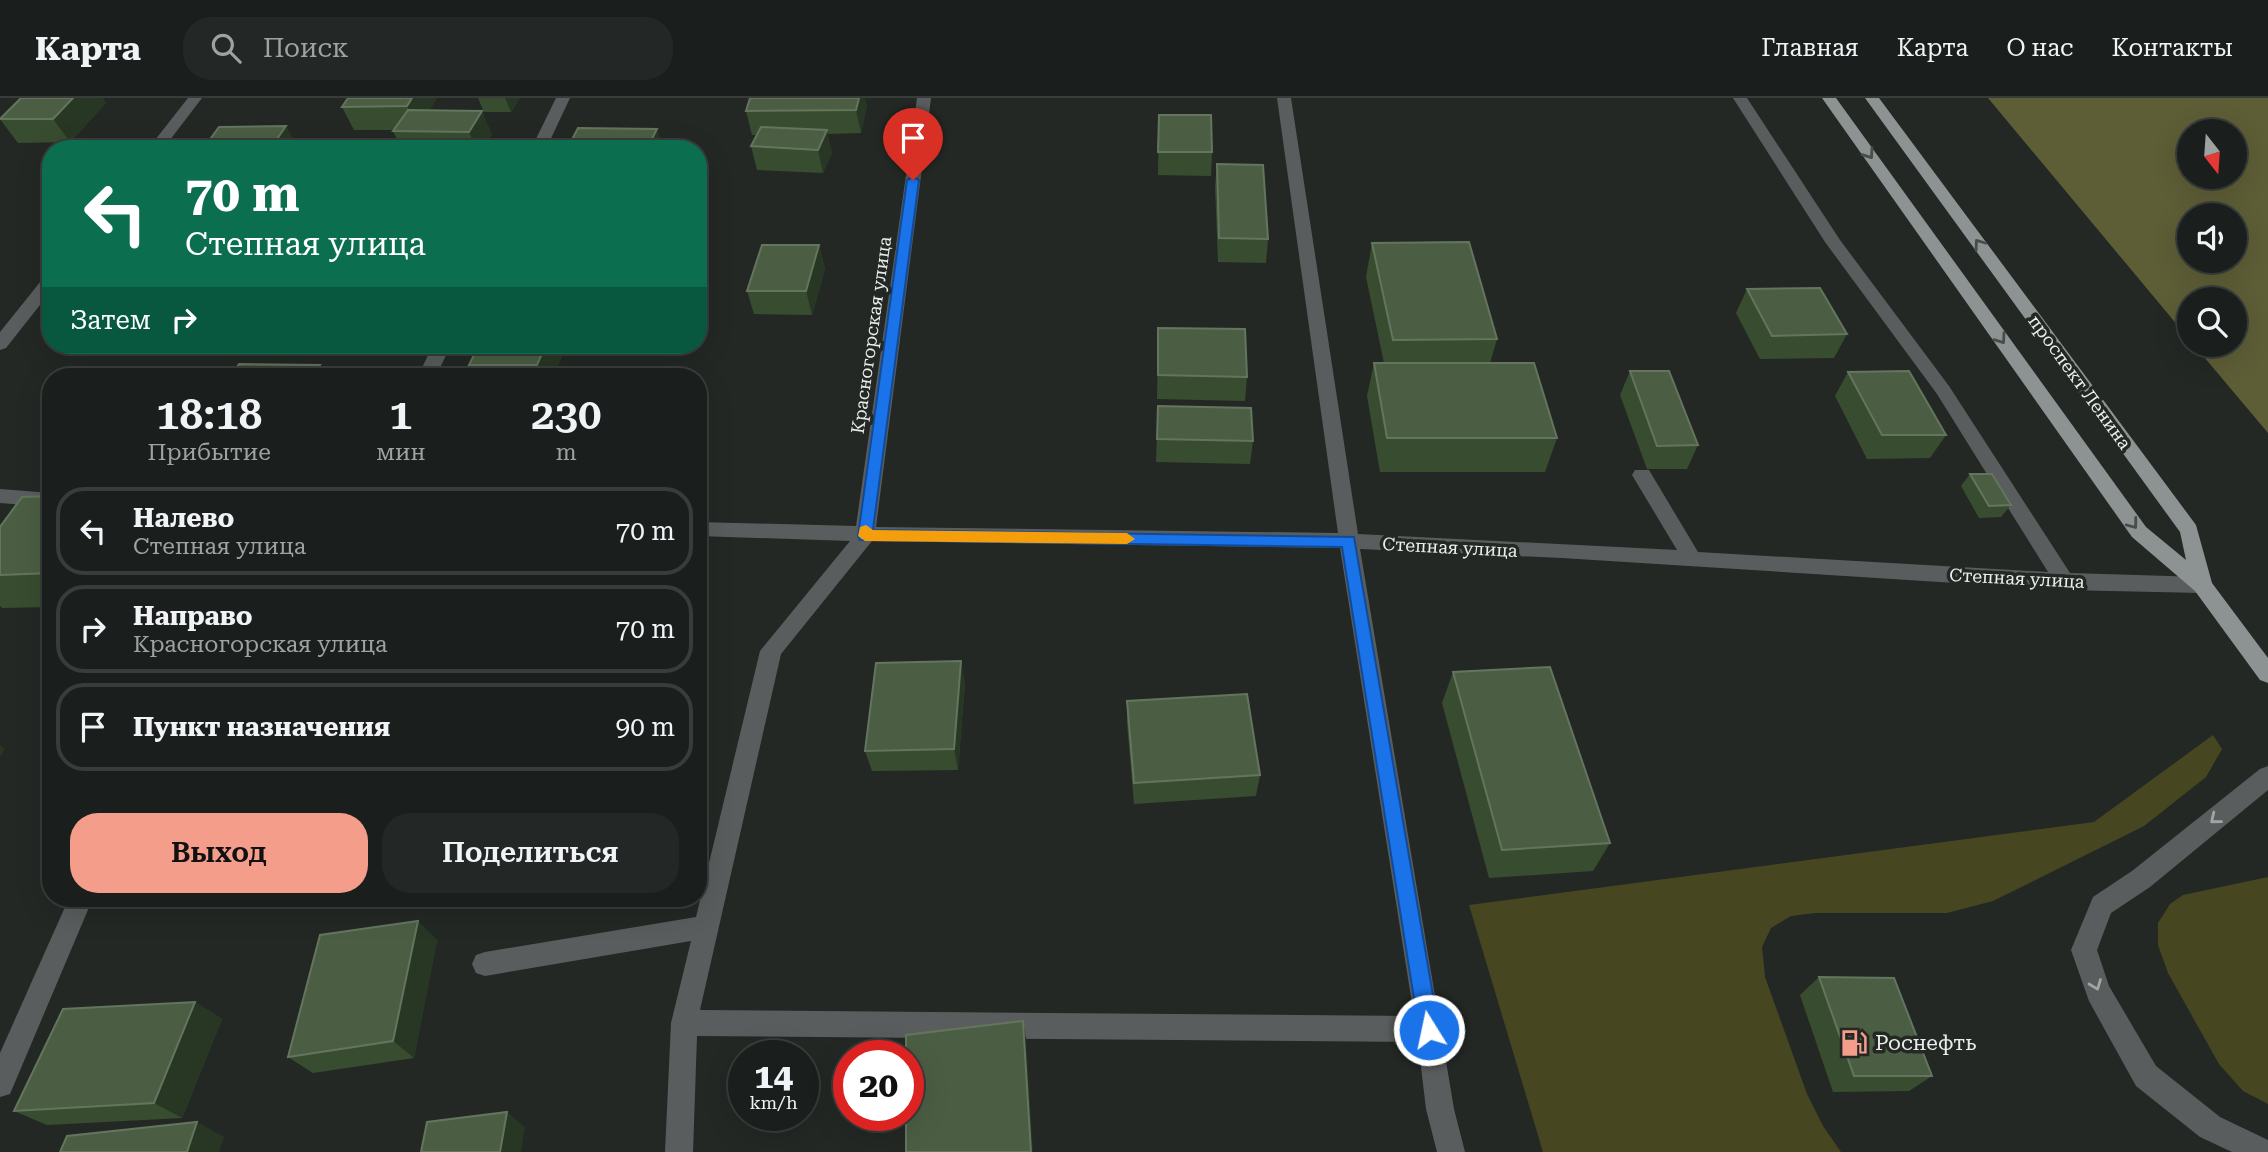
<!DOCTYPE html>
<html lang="ru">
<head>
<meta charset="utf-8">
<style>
	body { margin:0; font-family:"Roboto Serif",serif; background:#232725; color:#f1f3f6; height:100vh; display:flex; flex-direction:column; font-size:26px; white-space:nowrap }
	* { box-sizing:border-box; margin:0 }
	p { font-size:23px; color:#9fa2a3 }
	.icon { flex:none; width:38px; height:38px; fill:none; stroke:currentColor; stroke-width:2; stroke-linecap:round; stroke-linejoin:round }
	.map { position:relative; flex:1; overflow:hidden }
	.panel { position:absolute; left:42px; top:270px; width:665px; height:539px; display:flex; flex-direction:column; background:#1a1e1c; border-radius:28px; box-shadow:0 7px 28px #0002,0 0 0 2px #383c3b }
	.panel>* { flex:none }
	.hud { position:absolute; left:42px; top:42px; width:665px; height:214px; border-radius:28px; box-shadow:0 7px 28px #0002,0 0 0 2px #383c3b; background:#0b6e4f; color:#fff; overflow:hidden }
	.needle { width:46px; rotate:163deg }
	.buttons { position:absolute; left:2177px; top:21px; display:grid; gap:14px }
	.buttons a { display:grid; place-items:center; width:70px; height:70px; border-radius:50%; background:#1a1e1c; box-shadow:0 7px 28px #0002,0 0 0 2px #383c3b; font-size:35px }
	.speed { position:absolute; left:728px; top:942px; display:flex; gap:14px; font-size:35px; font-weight:700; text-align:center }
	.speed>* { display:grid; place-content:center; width:91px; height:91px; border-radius:50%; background:#1a1e1c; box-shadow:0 7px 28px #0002,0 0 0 2px #383c3b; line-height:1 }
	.speed small { font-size:18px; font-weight:400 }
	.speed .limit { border:10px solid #d22; background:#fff; color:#111 }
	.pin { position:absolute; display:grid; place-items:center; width:60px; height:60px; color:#fff; margin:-72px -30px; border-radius:50% 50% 50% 0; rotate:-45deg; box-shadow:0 0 7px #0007 }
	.pin .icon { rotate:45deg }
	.me { position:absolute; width:77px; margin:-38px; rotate:350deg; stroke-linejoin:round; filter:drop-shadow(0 0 5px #0008) }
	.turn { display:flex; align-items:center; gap:24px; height:147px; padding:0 28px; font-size:32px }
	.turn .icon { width:91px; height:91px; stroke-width:2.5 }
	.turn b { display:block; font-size:49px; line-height:60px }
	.then { display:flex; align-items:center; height:66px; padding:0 28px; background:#0003; gap:14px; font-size:26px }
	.eta { display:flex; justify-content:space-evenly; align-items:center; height:119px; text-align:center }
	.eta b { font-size:42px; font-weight:600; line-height:49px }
	.primary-button { display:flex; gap:14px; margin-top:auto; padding:14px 28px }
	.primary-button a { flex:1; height:80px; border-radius:28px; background:#f49d8b; color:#111; font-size:28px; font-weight:600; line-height:80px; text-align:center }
	.primary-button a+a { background:#232725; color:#f1f3f6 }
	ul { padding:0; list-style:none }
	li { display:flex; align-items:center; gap:21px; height:88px; margin:0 14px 10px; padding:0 14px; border:4px solid #383c3b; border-radius:28px }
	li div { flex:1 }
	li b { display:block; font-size:26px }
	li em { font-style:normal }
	header { display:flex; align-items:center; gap:42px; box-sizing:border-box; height:98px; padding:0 35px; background:#1a1e1c; border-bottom:2px solid #383c3b }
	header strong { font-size:33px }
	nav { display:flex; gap:38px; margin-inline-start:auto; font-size:24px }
	.search { width:490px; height:63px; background:#232725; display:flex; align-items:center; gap:18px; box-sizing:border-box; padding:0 24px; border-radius:28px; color:#9fa2a3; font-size:26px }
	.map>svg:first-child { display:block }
	.green { fill:#464721 }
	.forest { fill:#5d5e36; fill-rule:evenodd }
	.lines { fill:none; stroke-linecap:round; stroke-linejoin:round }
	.minor { fill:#5a5d5d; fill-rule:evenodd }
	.major { fill:#8c9392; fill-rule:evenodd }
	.wall { fill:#384d2f }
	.shaded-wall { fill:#283723 }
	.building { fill:#4b5e43; stroke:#64755e; stroke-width:2 }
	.oneway { stroke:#484d4b }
	.oneway2 { stroke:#a2a5a4 }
	.route { fill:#1a73e8; stroke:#114b97; stroke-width:2 }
	.slow { fill:#f59e0b }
	.labels { text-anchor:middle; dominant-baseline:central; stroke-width:7; stroke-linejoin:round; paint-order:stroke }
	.street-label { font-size:18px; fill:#eaedeb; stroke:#232825 }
	.near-poi-label { font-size:21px; fill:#eaedeb; stroke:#232825; text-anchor:start }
</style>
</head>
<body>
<header>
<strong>Карта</strong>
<div class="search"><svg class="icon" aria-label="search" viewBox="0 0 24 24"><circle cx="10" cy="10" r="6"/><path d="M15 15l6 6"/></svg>Поиск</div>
<nav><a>Главная</a><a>Карта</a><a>О нас</a><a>Контакты</a></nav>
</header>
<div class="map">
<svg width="2268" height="1054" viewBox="0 0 2268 1054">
	<rect width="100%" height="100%" fill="#232825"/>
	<g class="green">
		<path d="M2213 637 2222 651 2206 679 2144 728 1993 803 1947 815H1815L1791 818 1771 830 1762 849 1765 879 1807 996 1823 1028 1841 1054H1543L1469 807 2094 724Z"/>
		<path d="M2268 779V1006L2243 993 2219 966 2168 875 2158 847V825L2170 806 2183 797Z"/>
	</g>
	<path class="forest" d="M1988 0H2268V335L2194 247H2235V201H2189V241ZM2189 33H2235V79H2189ZM2189 117H2235V163H2189Z"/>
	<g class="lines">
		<g class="minor">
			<path d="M188 0H202L163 51H148Z"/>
			<path d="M556 0H570L546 51H531Z"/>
			<path d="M917 0H931L876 429 1338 435 1277 0H1291L1358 436 1677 452 1632 377 1635 372H1649L1698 454 2048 474 1937 296 1825 144 1733 0H1747L1840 142 1949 288 2070 475 2202 479 2209 481 2212 487 2209 493 2202 495 2065 492 1562 460 1360 451 1454 1011 1465 1054H1437L1426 1011 1418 944 697 938 693 1054H665L671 925 691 843 485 878 476 875 472 866 476 857 485 854 696 819 760 553 850 443 698 438V424L856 428ZM872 443 1340 450 1414 918 700 912 781 556Z"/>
			<path d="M51 177V193L6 250 0 252V234L45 178Z"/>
			<path d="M433 247H451L436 278H418Z"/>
			<path d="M0 391 51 395V409L0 405Z"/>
			<path d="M2268 668V692L2150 789 2111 815 2097 852 2109 888 2156 968 2220 1019 2268 1042V1054H2232L2200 1039 2136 988 2089 903 2071 852 2093 799 2132 773 2260 671Z"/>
			<path d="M69 800H93L10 996 0 999V955Z"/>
		</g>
		<path class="major" d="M1822 0H1836L2146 429 2186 462 2180 434 1865 0H1879L2196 427 2212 485 2268 560V585L2260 582 2195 493 2132 439Z"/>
	</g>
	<g class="wall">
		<path d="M437 0 429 12 492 36 483 51H398L401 50 393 33 394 32H354L342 9Z"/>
		<path d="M478 0H520L511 14H484Z"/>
		<path d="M106 5 70 44 18 45 0 21Z"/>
		<path d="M867 7 861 35 827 36 832 55 823 75 757 72 751 48 757 37H752L746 13Z"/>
		<path d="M1159 17 1212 54 1211 78 1158 77Z"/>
		<path d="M1217 66 1268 141 1266 165 1218 164 1215 89Z"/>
		<path d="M1372 145 1497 241 1490 265 1557 340 1545 374H1380L1367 298 1374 265H1384L1366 179Z"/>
		<path d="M819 147 825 171 812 217 754 216 747 193Z"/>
		<path d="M1747 191 1847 236 1834 260 1760 261 1736 215Z"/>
		<path d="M1158 230 1247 279 1245 303 1157 301Z"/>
		<path d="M304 247H374L372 250 305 249Z"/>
		<path d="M479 247H561L564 254 553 278H476L469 267Z"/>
		<path d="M1630 273 1698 347 1687 371H1647L1620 297Z"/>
		<path d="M1848 274 1946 337 1930 360 1867 361 1835 298Z"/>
		<path d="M1158 308 1253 343 1250 366 1156 364Z"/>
		<path d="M1970 376 2011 407 2001 419 1979 420 1961 388Z"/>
		<path d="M51 398V509L2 510 0 508V429Z"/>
		<path d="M1453 574 1610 745 1593 773 1489 780 1442 605Z"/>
		<path d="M965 585 958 672 872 673 865 653Z"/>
		<path d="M1127 603 1260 677 1256 698 1134 706 1127 625Z"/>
		<path d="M437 842 414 960 313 975 288 959Z"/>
		<path d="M1819 879 1932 978 1909 993 1833 994 1800 897Z"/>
		<path d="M195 904 222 921 182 1020 47 1027 14 1013Z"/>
	</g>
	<g class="shaded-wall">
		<path d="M73 0H103L106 5 70 44 53 21Z"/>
		<path d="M412 0H437L419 31 407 8Z"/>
		<path d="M505 0H520L511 14Z"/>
		<path d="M859 0H865L867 7 861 35 856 12Z"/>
		<path d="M482 13 492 36 483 51H476L469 34Z"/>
		<path d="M286 28 299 51H270Z"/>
		<path d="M657 31 663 51H647Z"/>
		<path d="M827 32 832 55 823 75 818 52Z"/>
		<path d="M819 147 825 171 812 217 806 193Z"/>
		<path d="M546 247H561L564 254 553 278H542L537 267Z"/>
		<path d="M320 267 328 278H313Z"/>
		<path d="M961 563 965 585 958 672 954 651Z"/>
		<path d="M0 647 5 651 0 659Z"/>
		<path d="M418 823 437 842 414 960 393 943Z"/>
		<path d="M195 904 222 921 182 1020 154 1005Z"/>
		<path d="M1023 923 1026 940 1033 1054H1031Z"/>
		<path d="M507 1014 525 1029 521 1054H500Z"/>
		<path d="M197 1024 224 1039 219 1054H187Z"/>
	</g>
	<g class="building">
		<path d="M21 0H73L53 21H0Z"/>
		<path d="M348 0H412L407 8 342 9Z"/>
		<path d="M750 0H859L856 12 746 13Z"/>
		<path d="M408 12 482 13 469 34 393 33Z"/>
		<path d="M1159 17H1211L1212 54H1158Z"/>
		<path d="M286 28 270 51H203L219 29Z"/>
		<path d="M761 29 827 32 818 52 751 48Z"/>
		<path d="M578 30 657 31 647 51H567Z"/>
		<path d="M457 48 455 51H398V50Z"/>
		<path d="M1217 66 1263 67 1268 141 1219 140Z"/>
		<path d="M1469 144 1497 241 1393 242 1372 145Z"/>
		<path d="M762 147H819L806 193H747Z"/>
		<path d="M1820 190 1847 236 1772 238 1747 191Z"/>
		<path d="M1158 230 1245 231 1247 279 1158 277Z"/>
		<path d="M479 247H546L537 267H469Z"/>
		<path d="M1374 265H1534L1557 340H1387Z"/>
		<path d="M239 266 320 267 313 278H231Z"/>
		<path d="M1630 273H1669L1698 347 1657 348Z"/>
		<path d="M1909 273 1946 337H1882L1848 274Z"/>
		<path d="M1158 308 1251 310 1253 343 1157 341Z"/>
		<path d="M1970 376H1992L2011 407 1989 408Z"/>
		<path d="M51 398V475L0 477V429L22 399Z"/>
		<path d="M961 563 954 651 865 653 876 565Z"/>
		<path d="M1550 569 1610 745 1502 752 1453 574Z"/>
		<path d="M1247 596 1260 677 1134 685 1127 603Z"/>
		<path d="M418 823 393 943 288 959 320 837Z"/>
		<path d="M1819 879 1894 880 1932 978H1854Z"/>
		<path d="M195 904 154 1005 14 1013 63 911Z"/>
		<path d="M1023 923 1031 1054H906V1017H908V957H906V937Z"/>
		<path d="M507 1014 500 1054H421L427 1024Z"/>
		<path d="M197 1024 187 1054H60L67 1038Z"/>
	</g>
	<defs><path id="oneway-chevron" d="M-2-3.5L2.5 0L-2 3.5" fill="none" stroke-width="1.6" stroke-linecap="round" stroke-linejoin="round" transform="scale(1.75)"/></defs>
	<g class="oneway">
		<use href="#oneway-chevron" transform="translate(1869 56) rotate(55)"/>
		<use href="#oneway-chevron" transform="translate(1979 146) rotate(-126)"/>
		<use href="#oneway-chevron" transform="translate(2001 241) rotate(55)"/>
		<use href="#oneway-chevron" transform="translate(2133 426) rotate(53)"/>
	</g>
	<g class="oneway2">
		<use href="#oneway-chevron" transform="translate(2215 721) rotate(141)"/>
		<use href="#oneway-chevron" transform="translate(2096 887) rotate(69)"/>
	</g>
	<path class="route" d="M913 79 919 82 873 432 1354 439 1439 932 1436 938 1429 941 1422 938 1419 932 1342 449 860 442 858 438 907 82Z"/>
	<path class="slow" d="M866 427 873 432 1127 435 1135 441 1127 446 865 443 858 438 860 429Z"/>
	<defs>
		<symbol id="fuel-bare" viewBox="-9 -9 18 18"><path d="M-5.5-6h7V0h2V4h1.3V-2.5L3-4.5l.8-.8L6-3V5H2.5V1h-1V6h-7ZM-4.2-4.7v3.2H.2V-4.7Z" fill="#f49d8b" stroke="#232825" stroke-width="2.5" paint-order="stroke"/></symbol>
	</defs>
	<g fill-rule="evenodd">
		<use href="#fuel-bare" x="1835" y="926" width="38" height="38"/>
	</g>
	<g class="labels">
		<g class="street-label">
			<text transform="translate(871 237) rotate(-82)">Красногорская улица</text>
			<text transform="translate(2080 284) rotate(54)">проспект Ленина</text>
			<text transform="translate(1450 449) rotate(3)">Степная улица</text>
			<text transform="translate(2017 480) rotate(3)">Степная улица</text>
		</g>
		<g class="near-poi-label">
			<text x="1875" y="945">Роснефть</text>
		</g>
	</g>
</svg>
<div class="buttons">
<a><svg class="needle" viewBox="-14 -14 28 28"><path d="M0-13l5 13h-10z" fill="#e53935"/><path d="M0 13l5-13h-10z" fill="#9fa2a3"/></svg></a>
<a><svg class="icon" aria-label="sound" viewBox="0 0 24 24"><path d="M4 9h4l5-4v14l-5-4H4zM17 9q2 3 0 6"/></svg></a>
<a><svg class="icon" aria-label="search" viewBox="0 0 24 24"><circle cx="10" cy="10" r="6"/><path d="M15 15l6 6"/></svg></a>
</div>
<div class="speed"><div>14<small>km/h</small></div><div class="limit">20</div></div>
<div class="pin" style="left:913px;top:82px;background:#d93025"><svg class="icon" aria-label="arrive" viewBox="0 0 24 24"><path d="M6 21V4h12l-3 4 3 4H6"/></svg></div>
<svg class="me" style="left:1429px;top:932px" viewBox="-20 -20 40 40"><circle r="17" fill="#1a73e8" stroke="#fff" stroke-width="3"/><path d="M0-11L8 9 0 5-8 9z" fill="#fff"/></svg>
<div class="hud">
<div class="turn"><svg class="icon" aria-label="left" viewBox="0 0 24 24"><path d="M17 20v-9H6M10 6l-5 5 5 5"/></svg><div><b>70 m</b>Степная улица</div></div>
<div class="then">Затем<svg class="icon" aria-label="right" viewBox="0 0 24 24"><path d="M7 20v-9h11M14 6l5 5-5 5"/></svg></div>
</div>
<section class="panel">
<div class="eta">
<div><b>18:18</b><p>Прибытие</p></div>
<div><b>1</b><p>мин</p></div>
<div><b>230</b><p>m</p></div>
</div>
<ul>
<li><svg class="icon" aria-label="left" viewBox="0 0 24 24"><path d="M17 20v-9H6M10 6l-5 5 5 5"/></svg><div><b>Налево</b><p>Степная улица</p></div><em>70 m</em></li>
<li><svg class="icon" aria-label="right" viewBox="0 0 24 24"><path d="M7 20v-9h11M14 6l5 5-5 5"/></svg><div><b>Направо</b><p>Красногорская улица</p></div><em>70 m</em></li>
<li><svg class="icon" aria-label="arrive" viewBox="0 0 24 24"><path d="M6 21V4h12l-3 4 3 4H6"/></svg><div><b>Пункт назначения</b></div><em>90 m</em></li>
</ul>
<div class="primary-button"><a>Выход</a><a>Поделиться</a></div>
</section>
</div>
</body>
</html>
